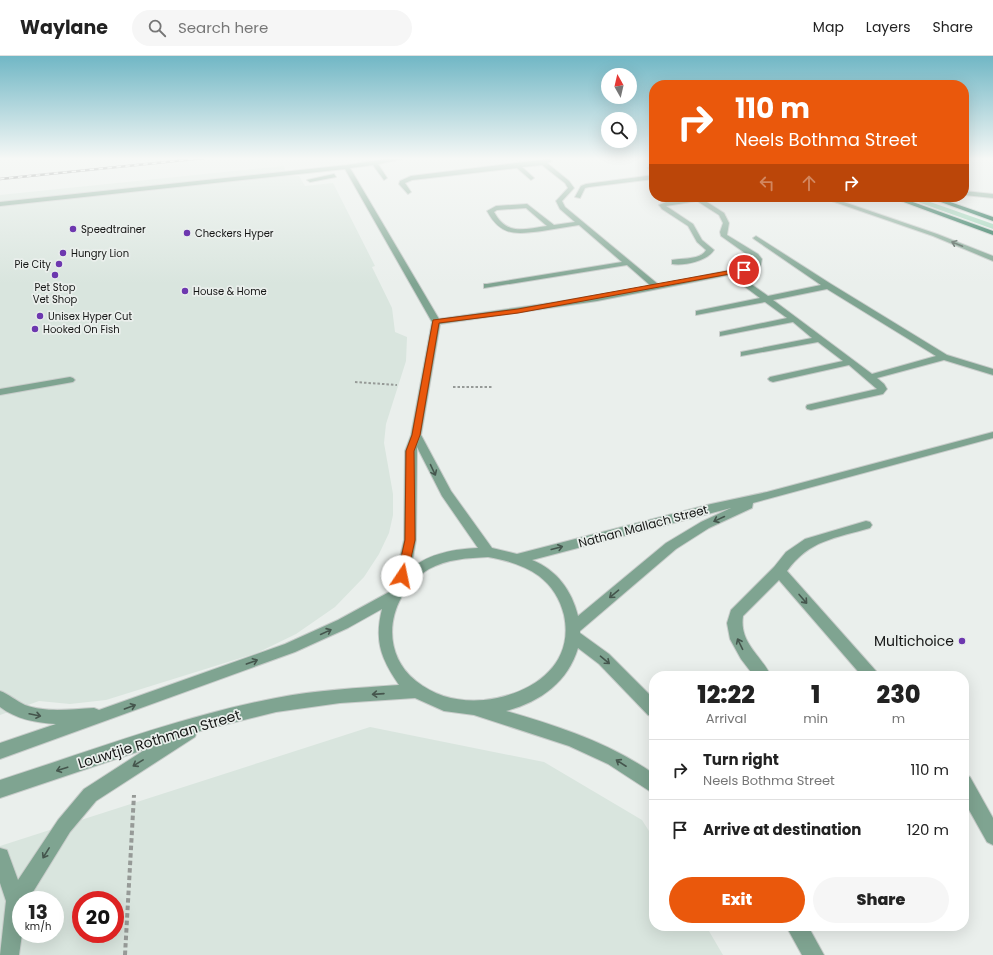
<!DOCTYPE html>
<html lang="en">
<head>
<meta charset="utf-8">
<style>
	body { margin:0; font-family:Poppins,sans-serif; background:#f6f6f6; color:#222; height:100vh; display:flex; flex-direction:column; font-size:15px; white-space:nowrap }
	* { box-sizing:border-box; margin:0 }
	p { font-size:13px; color:#767676 }
	.icon { flex:none; width:22px; height:22px; fill:none; stroke:currentColor; stroke-width:2; stroke-linecap:round; stroke-linejoin:round }
	.map { position:relative; flex:1; overflow:hidden }
	.panel { position:absolute; left:649px; top:615px; width:320px; height:260px; display:flex; flex-direction:column; background:#fff; border-radius:16px; box-shadow:0 4px 16px #0002 }
	.panel>* { flex:none }
	.guide { position:absolute; left:649px; top:24px; width:320px; height:122px; border-radius:16px; box-shadow:0 4px 16px #0002; background:#ea580c; color:#fff; overflow:hidden }
	.needle { width:26px; rotate:352deg }
	.fabs { position:absolute; left:601px; top:12px; display:grid; gap:8px }
	.fabs a { display:grid; place-items:center; width:36px; height:36px; border-radius:50%; background:#fff; box-shadow:0 4px 16px #0002; font-size:20px }
	.speed { position:absolute; left:12px; top:835px; display:flex; gap:8px; font-size:20px; font-weight:700; text-align:center }
	.speed>* { display:grid; place-content:center; width:52px; height:52px; border-radius:50%; background:#fff; box-shadow:0 4px 16px #0002; line-height:1 }
	.speed small { font-size:10px; font-weight:400 }
	.speed .limit { border:6px solid #d22; background:#fff; color:#111 }
	.pin { position:absolute; display:grid; place-items:center; width:34px; height:34px; color:#fff; margin:-17px; border:2px solid #fff; border-radius:50%; box-shadow:0 1px 4px #0007 }
	.me { position:absolute; width:44px; margin:-22px; rotate:11deg; stroke-linejoin:round; filter:drop-shadow(0 0 3px #0008) }
	.turn { display:flex; align-items:center; gap:14px; height:84px; padding:0 20px; font-size:18px }
	.turn .icon { width:52px; height:52px; stroke-width:2.5 }
	.turn b { display:block; font-size:28px; line-height:34px }
	.lanes { display:flex; align-items:center; height:38px; padding:0 20px; background:#0003; justify-content:center; gap:20px; direction:ltr }
	.lanes .off { opacity:.35 }
	.eta { display:flex; justify-content:space-evenly; align-items:center; height:68px; text-align:center }
	.eta b { font-size:24px; font-weight:800; line-height:28px }
	.button { display:flex; gap:8px; margin-top:auto; padding:8px 20px }
	.button a { flex:1; height:46px; border-radius:24px; background:#ea580c; color:#fff; font-size:16px; font-weight:800; line-height:46px; text-align:center }
	.button a+a { background:#f6f6f6; color:#222 }
	ul { padding:0; list-style:none }
	li { display:flex; align-items:center; gap:12px; height:60px; padding:0 20px; border-top:1px solid #e0e0e0 }
	li div { flex:1 }
	li b { display:block; font-size:15px }
	li em { font-style:normal }
	header { display:flex; align-items:center; gap:24px; box-sizing:border-box; height:56px; padding:0 20px; background:#fff; border-bottom:1px solid #e0e0e0 }
	header strong { font-size:19px }
	nav { display:flex; gap:22px; margin-inline-start:auto; font-size:14px }
	.search { width:280px; height:36px; background:#f6f6f6; display:flex; align-items:center; gap:10px; box-sizing:border-box; padding:0 14px; border-radius:22px; color:#767676; font-size:15px }
	.map>svg:first-child { display:block }
	.built { fill:#d9e5de; fill-rule:evenodd }
	.green { fill:#9ad2b5 }
	.lines { fill:none; stroke-linecap:round; stroke-linejoin:round }
	.minor-casing { stroke:#c8ccca; stroke-width:2 }
	.major-casing { stroke:#c8ccca; stroke-width:2 }
	.path-far1 { stroke:#969a97; stroke-width:2; stroke-dasharray:2.5 2; stroke-linecap:butt }
	.path { stroke:#969a97; stroke-width:4; stroke-dasharray:4.5 3; stroke-linecap:butt }
	.minor { fill:#7fa491; fill-rule:evenodd }
	.major { fill:#126546; fill-rule:evenodd }
	.rail-casing { stroke:#5a5c5b; stroke-width:2.5 }
	.rail { stroke:#eaefec; stroke-width:1.5; stroke-dasharray:4.5; stroke-linecap:butt }
	.oneway { stroke:#45564d }
	.route { fill:#ea580c; stroke:#983908 }
	.poi-dot { fill:#6d38af; stroke:#eaefec; stroke-width:1.5 }
	.labels { text-anchor:middle; dominant-baseline:central; stroke-width:3.5; stroke-linejoin:round; paint-order:stroke }
	.far-poi-label { font-size:10px; fill:#151615; stroke:#eaefec; text-anchor:start }
	.street-label { font-size:12px; fill:#151615; stroke:#eaefec }
	.near-poi-label { font-size:14px; fill:#151615; stroke:#eaefec; text-anchor:end }
	.near-street-label { font-size:14px; fill:#151615; stroke:#eaefec }
</style>
</head>
<body>
<header>
<strong>Waylane</strong>
<div class="search"><svg class="icon" aria-label="search" viewBox="0 0 24 24"><circle cx="10" cy="10" r="6"/><path d="M15 15l6 6"/></svg>Search here</div>
<nav><a>Map</a><a>Layers</a><a>Share</a></nav>
</header>
<div class="map">
<svg width="993" height="899" viewBox="0 0 993 899">
	<rect width="100%" height="100%" fill="#eaefec"/>
	<g class="built">
		<path d="M284 110 287 120H299L305 130 333 127 375 210 372 211 392 252 395 276 407 281 406 305 386 368 384 387 393 438V459L389 477 379 498 364 521 335 551 296 578 257 597 106 644 70 648 39 645 0 659V139Z"/>
		<path d="M370 671 544 706 642 764 654 783V870H706L723 899H0V790ZM21 844H55V878H21ZM81 844H115V878H81Z"/>
	</g>
	<path class="green" d="M904 141H916L993 168V173Z"/>
	<g class="lines">
		<defs>
			<g id="minor">
				<path d="M392 102H408L378 108 387 122 384 124 373 109 350 112 439 263 557 246 651 230 627 209 484 232V228H487L622 206 579 169C566 171 554 173 542 175 516 178 501 181 487 155L496 150 527 148 554 169 575 166 560 153 556 145 568 132 565 127 542 109 522 111 534 122 531 124 517 112 412 124 405 127 411 136 408 138 399 128 400 125 411 120 549 103 552 105 547 107 569 125 574 132 562 145 565 151 659 229 754 209 755 205 752 202 721 180 720 176 723 167 719 159 697 145 666 150 693 168 702 184 714 194C707 205 685 210 672 208V204C682 202 701 204 706 194L697 186 688 170 662 153 659 149 671 144 699 141 724 157 729 167 727 179 758 198 762 203 760 213 737 218 768 240 821 229 754 183 753 182 756 180 831 228 947 299 993 313V319L944 304 877 322 884 328 887 333 883 338 811 354 807 353 806 351 807 349 877 333 849 309 773 326 770 325 768 323 770 321 843 305 818 286 741 300V296L812 282 793 266 720 280V276L787 262 765 246 696 259V255L760 242 729 219 597 245 440 268 421 379 451 435 492 492 517 498 711 448 767 436 993 376V382L753 447 752 452 709 472 676 493 580 575V577L609 598 654 643V661L648 659 599 608 578 592C568 626 540 646 506 655 558 670 610 687 654 718V738L608 708 569 690 474 659 444 655 415 642 340 647 276 656 207 673 197 676 195 681 96 745 70 776 28 844H21L22 878 19 899H0L6 845 0 827V792L7 794 18 824 58 764 84 733 146 693 0 742V724C91 695 182 660 276 642 316 634 358 632 399 629 381 603 374 585 382 553L348 572 295 596 0 703V687L56 668C36 667 16 663 0 651V635C9 638 16 645 25 649 46 657 72 653 94 652L99 654 285 588 338 564 391 535 393 531 404 484 405 395 411 379 432 266 345 113 0 150V146L347 109ZM526 152 547 170C524 173 507 180 494 156L497 154ZM827 233 936 300 872 318 773 244ZM417 391 442 440 478 492C455 493 429 497 411 513L416 484ZM731 452 701 466 666 487 578 560C572 535 557 514 532 504ZM488 501C506 504 524 509 539 520 552 530 560 543 564 559 575 611 529 639 484 644 459 646 436 641 416 625 377 594 389 537 429 513 447 503 468 502 488 501Z"/>
				<path d="M654 107V118L648 112Z"/>
				<path d="M334 118 336 121 310 126 307 124Z"/>
				<path d="M654 119V123L589 131 585 132 580 142 575 141 581 130 586 128Z"/>
				<path d="M964 135 993 138V142L964 139Z"/>
				<path d="M820 141H829L937 178 993 200V205L933 180Z"/>
				<path d="M70 321 73 322 75 324 73 326 0 339V333Z"/>
				<path d="M866 465 870 466 872 469 870 472C836 482 809 484 787 515L876 615 879 620H862L779 524 743 560C739 587 761 599 771 620H754L741 603 730 583 727 567 731 554 774 511 786 496 805 483Z"/>
				<path d="M964 718 970 721 993 762V789L987 786 964 745Z"/>
				<path d="M786 870H808L824 899H802Z"/>
			</g>
			<g id="major">
				<path d="M890 141H899L993 175V179Z"/>
				<path d="M927 141H936L993 161V165Z"/>
			</g>
		</defs>
		<use href="#minor" class="minor-casing"/>
		<use href="#major" class="major-casing"/>
		<g class="path-far1">
			<path d="M355 326 397 329"/>
			<path d="M453 331H492"/>
		</g>
		<path class="path" d="M125 899 134 739"/>
		<use href="#minor" class="minor"/>
		<use href="#major" class="major"/>
		<defs>
			<path id="rail" d="M0 123 205 102"/>
		</defs>
		<use href="#rail" class="rail-casing"/>
		<use href="#rail" class="rail"/>
	</g>
	<defs><path id="oneway-shaft" d="M-6 0H5M1.5-3L5.5 0L1.5 3" fill="none" stroke-width="1.6" stroke-linecap="round" stroke-linejoin="round"/></defs>
	<g class="oneway">
		<use href="#oneway-shaft" transform="translate(957 188) rotate(-158)"/>
		<use href="#oneway-shaft" transform="translate(433 414) rotate(65)"/>
		<use href="#oneway-shaft" transform="translate(719 463) rotate(155)"/>
		<use href="#oneway-shaft" transform="translate(557 492) rotate(-15)"/>
		<use href="#oneway-shaft" transform="translate(614 538) rotate(140)"/>
		<use href="#oneway-shaft" transform="translate(803 543) rotate(49)"/>
		<use href="#oneway-shaft" transform="translate(326 576) rotate(-25)"/>
		<use href="#oneway-shaft" transform="translate(740 588) rotate(-116)"/>
		<use href="#oneway-shaft" transform="translate(605 604) rotate(40)"/>
		<use href="#oneway-shaft" transform="translate(252 606) rotate(-20)"/>
		<use href="#oneway-shaft" transform="translate(378 638) rotate(176)"/>
		<use href="#oneway-shaft" transform="translate(130 651) rotate(-20)"/>
		<use href="#oneway-shaft" transform="translate(35 659) rotate(12)"/>
		<use href="#oneway-shaft" transform="translate(138 707) rotate(149)"/>
		<use href="#oneway-shaft" transform="translate(621 707) rotate(-147)"/>
		<use href="#oneway-shaft" transform="translate(62 713) rotate(162)"/>
		<use href="#oneway-shaft" transform="translate(46 797) rotate(122)"/>
	</g>
	<linearGradient id="sky" x2="0" y2="1"><stop stop-color="#71b7c5"/><stop offset="0.45" stop-color="#f6f8f6"/><stop offset="1" stop-color="#f6f8f6" stop-opacity="0"/></linearGradient>
	<rect width="993" height="228" fill="url(#sky)"/>
	<path class="route" d="M744 212 746 215 518 257 439 267 420 379 414 395 415 484 407 520 402 524 399 522 397 520 405 484 406 395 412 379 433 264 518 253Z"/>
	<g class="poi-dot">
		<circle cx="73" cy="173" r="4"/>
		<circle cx="187" cy="177" r="4"/>
		<circle cx="63" cy="197" r="4"/>
		<circle cx="59" cy="208" r="4"/>
		<circle cx="55" cy="219" r="4"/>
		<circle cx="185" cy="235" r="4"/>
		<circle cx="40" cy="260" r="4"/>
		<circle cx="35" cy="273" r="4"/>
		<circle cx="962" cy="585" r="4"/>
	</g>
	<g class="labels">
		<g class="far-poi-label">
			<text x="81" y="173">Speedtrainer</text>
			<text x="195" y="177">Checkers Hyper</text>
			<text x="71" y="197">Hungry Lion</text>
			<text x="51" y="208" text-anchor="end">Pie City</text>
			<text x="55" y="231" text-anchor="middle">Pet Stop<tspan x="55" dy="12">Vet Shop</tspan></text>
			<text x="193" y="235">House &amp; Home</text>
			<text x="48" y="260">Unisex Hyper Cut</text>
			<text x="43" y="273">Hooked On Fish</text>
		</g>
		<g class="street-label">
			<text transform="translate(643 470) rotate(-15)">Nathan Mallach Street</text>
		</g>
		<g class="near-poi-label">
			<text x="954" y="585">Multichoice</text>
		</g>
		<g class="near-street-label">
			<text transform="translate(159 683) rotate(-17)">Louwtjie Rothman Street</text>
		</g>
	</g>
</svg>
<div class="fabs">
<a><svg class="needle" viewBox="-14 -14 28 28"><path d="M0-13l5 13h-10z" fill="#e53935"/><path d="M0 13l5-13h-10z" fill="#767676"/></svg></a>
<a><svg class="icon" aria-label="search" viewBox="0 0 24 24"><circle cx="10" cy="10" r="6"/><path d="M15 15l6 6"/></svg></a>
</div>
<div class="speed"><div>13<small>km/h</small></div><div class="limit">20</div></div>
<div class="pin" style="left:744px;top:214px;background:#d93025"><svg class="icon" aria-label="arrive" viewBox="0 0 24 24"><path d="M6 21V4h12l-3 4 3 4H6"/></svg></div>
<svg class="me" style="left:402px;top:520px" viewBox="-20 -20 40 40"><circle r="19" fill="#fff"/><path d="M0-13L10 11 0 6-10 11z" fill="#ea580c"/></svg>
<div class="guide">
<div class="turn"><svg class="icon" aria-label="right" viewBox="0 0 24 24"><path d="M7 20v-9h11M14 6l5 5-5 5"/></svg><div><b>110 m</b>Neels Bothma Street</div></div>
<div class="lanes"><svg class="icon off" aria-label="left" viewBox="0 0 24 24"><path d="M17 20v-9H6M10 6l-5 5 5 5"/></svg><svg class="icon off" aria-label="ahead" viewBox="0 0 24 24"><path d="M12 20V5M6 11l6-6 6 6"/></svg><svg class="icon" aria-label="right" viewBox="0 0 24 24"><path d="M7 20v-9h11M14 6l5 5-5 5"/></svg></div>
</div>
<section class="panel">
<div class="eta">
<div><b>12:22</b><p>Arrival</p></div>
<div><b>1</b><p>min</p></div>
<div><b>230</b><p>m</p></div>
</div>
<ul>
<li><svg class="icon" aria-label="right" viewBox="0 0 24 24"><path d="M7 20v-9h11M14 6l5 5-5 5"/></svg><div><b>Turn right</b><p>Neels Bothma Street</p></div><em>110 m</em></li>
<li><svg class="icon" aria-label="arrive" viewBox="0 0 24 24"><path d="M6 21V4h12l-3 4 3 4H6"/></svg><div><b>Arrive at destination</b></div><em>120 m</em></li>
</ul>
<div class="button"><a>Exit</a><a>Share</a></div>
</section>
</div>
</body>
</html>
